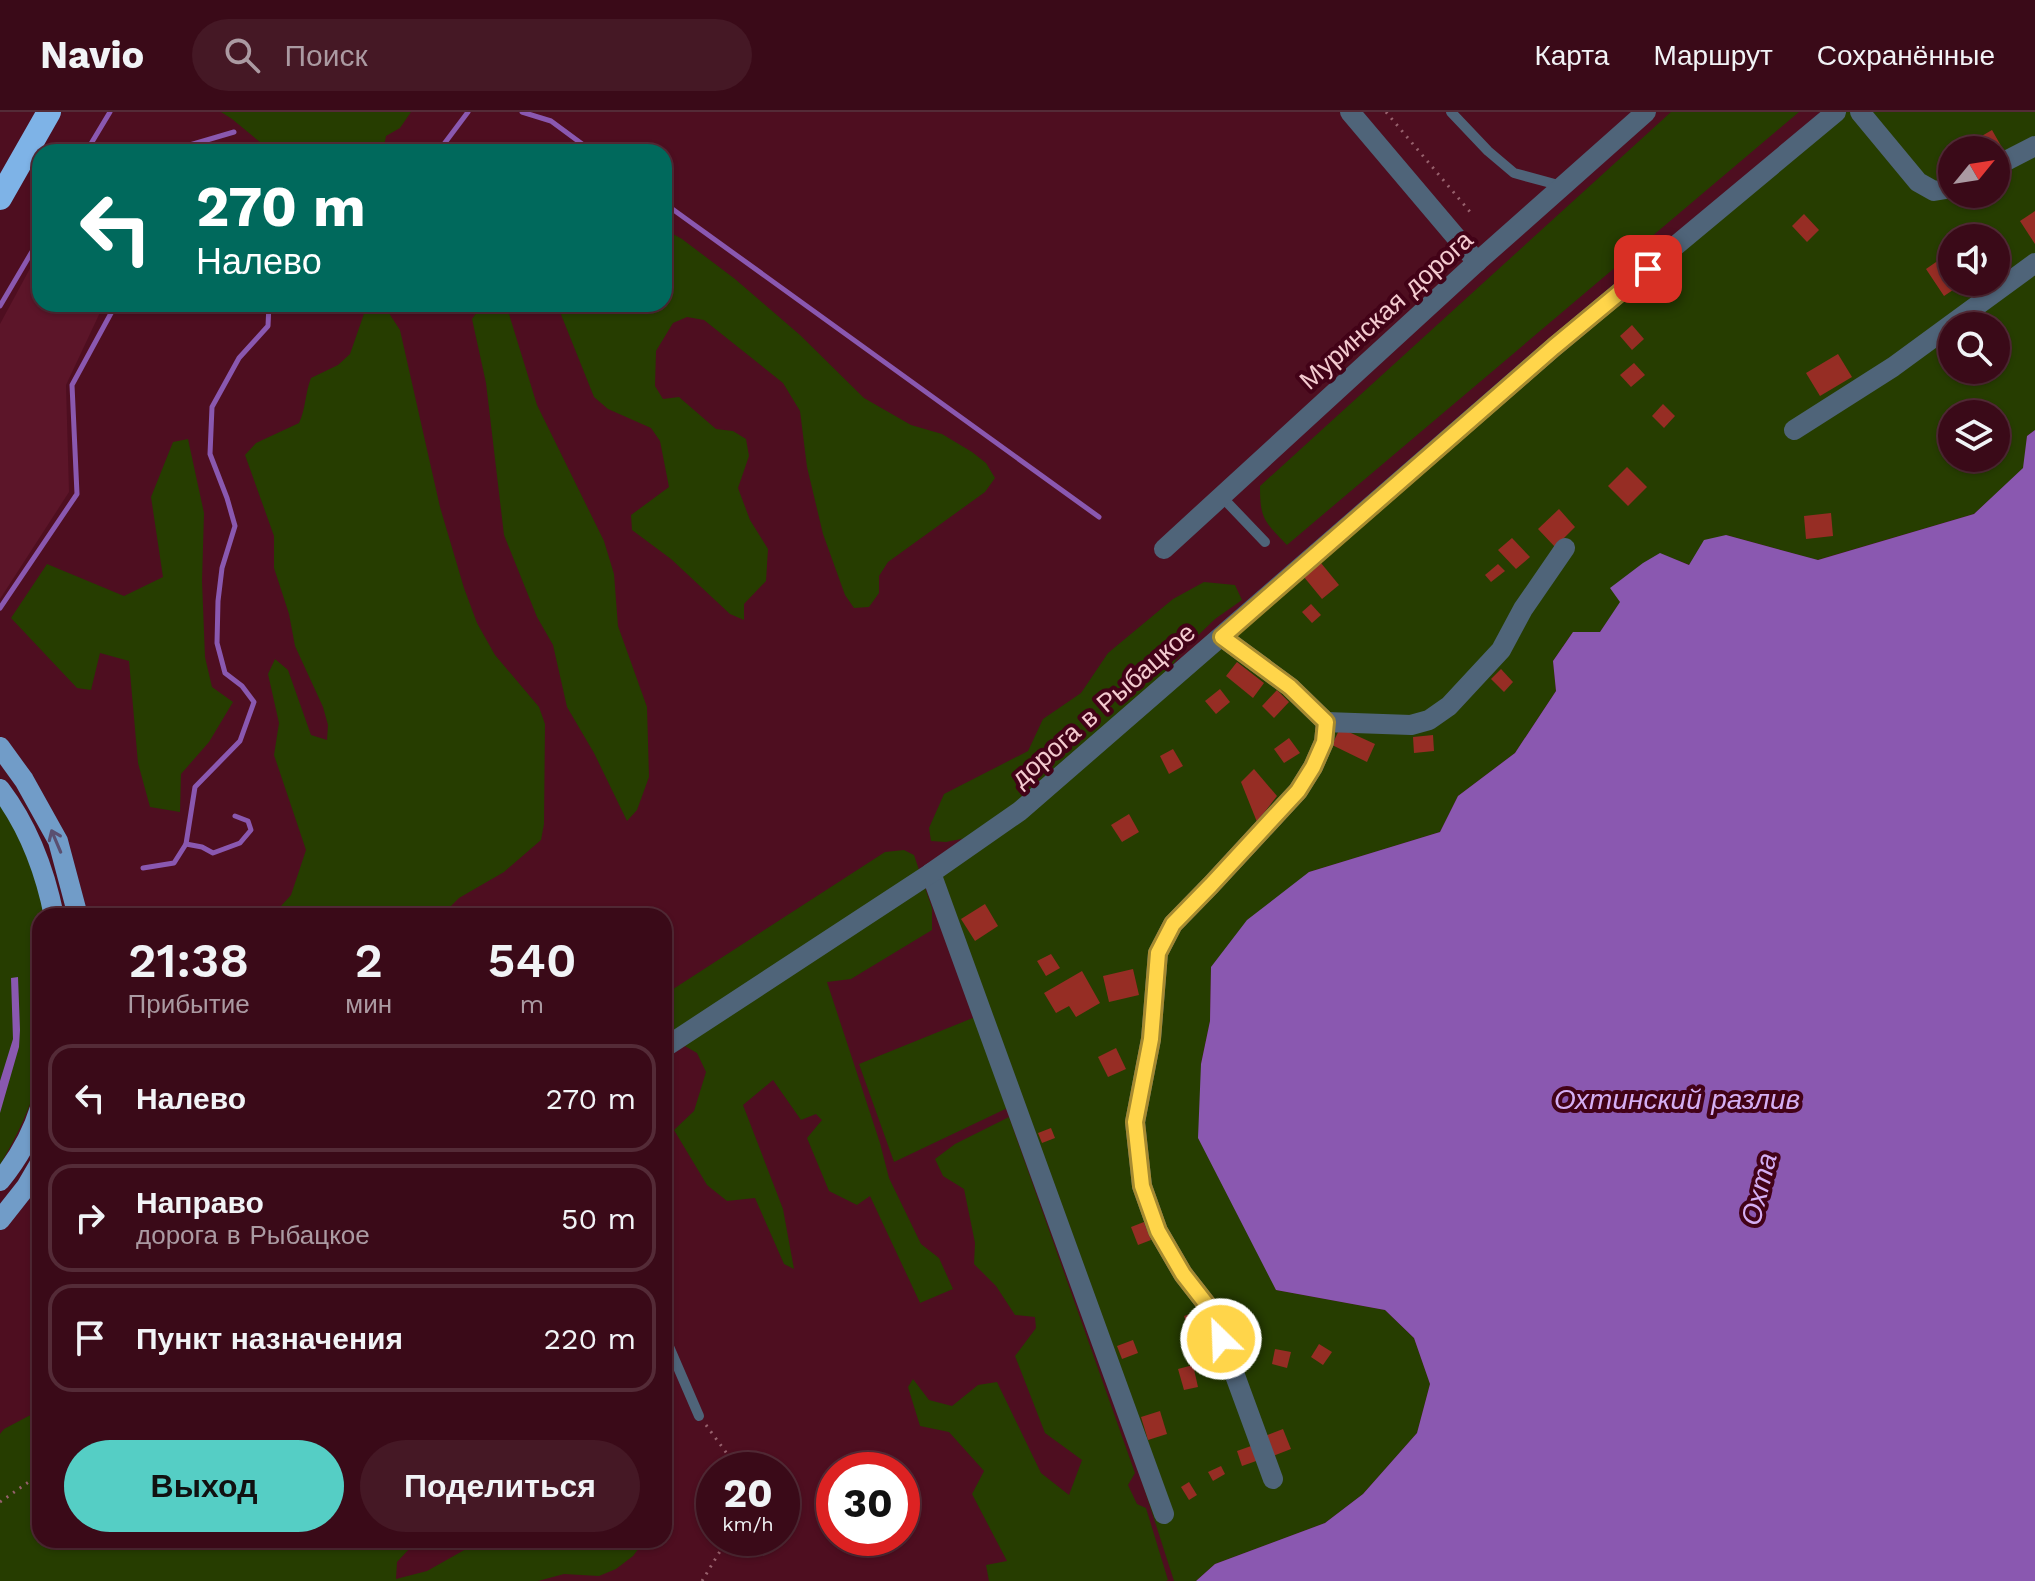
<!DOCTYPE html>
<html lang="ru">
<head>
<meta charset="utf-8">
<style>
	body { margin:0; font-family:"Work Sans",sans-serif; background:#451825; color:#f1f3f6; height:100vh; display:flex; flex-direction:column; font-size:30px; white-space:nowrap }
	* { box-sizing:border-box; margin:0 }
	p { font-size:26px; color:#ab9aa2 }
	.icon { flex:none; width:44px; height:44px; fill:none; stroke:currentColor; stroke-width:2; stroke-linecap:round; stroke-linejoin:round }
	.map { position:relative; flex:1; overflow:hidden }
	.side { position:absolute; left:32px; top:796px; width:640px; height:640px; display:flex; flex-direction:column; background:#3a0a18; border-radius:24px; box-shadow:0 2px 6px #0004,0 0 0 2px #542b37 }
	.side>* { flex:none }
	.top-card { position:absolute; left:32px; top:32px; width:640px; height:168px; border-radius:24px; box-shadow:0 2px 6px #0004,0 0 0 2px #542b37; background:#00695c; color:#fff; overflow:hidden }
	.needle { width:52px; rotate:60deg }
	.controls { position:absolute; left:1938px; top:24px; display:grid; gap:16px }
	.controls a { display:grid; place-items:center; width:72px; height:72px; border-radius:50%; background:#3a0a18; box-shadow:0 2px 6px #0004,0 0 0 2px #542b37; font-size:40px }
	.speed { position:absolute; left:696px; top:1340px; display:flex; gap:16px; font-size:40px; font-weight:700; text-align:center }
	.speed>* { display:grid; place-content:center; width:104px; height:104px; border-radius:50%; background:#3a0a18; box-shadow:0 2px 6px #0004,0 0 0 2px #542b37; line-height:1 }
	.speed small { font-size:20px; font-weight:400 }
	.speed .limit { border:12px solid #d22; background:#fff; color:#111 }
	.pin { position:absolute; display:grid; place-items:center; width:68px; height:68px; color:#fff; margin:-34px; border-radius:16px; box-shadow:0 4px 12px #0006 }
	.me { position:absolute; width:88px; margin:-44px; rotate:336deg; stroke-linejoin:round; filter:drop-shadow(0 0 6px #0008) }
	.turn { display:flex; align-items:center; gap:28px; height:168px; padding:0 32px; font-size:36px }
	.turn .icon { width:104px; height:104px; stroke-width:2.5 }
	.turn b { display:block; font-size:56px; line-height:68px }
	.eta { display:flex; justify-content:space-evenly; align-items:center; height:136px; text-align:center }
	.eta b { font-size:48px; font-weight:600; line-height:56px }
	.button { display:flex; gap:16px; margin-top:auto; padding:16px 32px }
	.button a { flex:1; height:92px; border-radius:48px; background:#55cec5; color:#111; font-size:32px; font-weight:600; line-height:92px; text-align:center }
	.button a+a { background:#451825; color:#f1f3f6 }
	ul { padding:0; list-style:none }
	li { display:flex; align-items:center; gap:24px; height:108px; margin:0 16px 12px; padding:0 16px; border:4px solid #542b37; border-radius:24px }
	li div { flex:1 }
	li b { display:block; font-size:30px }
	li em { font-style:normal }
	header { display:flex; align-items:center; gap:48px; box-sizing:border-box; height:112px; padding:0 40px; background:#3a0a18; border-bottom:2px solid #542b37 }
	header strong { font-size:38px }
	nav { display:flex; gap:44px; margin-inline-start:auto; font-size:28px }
	.search { width:560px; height:72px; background:#451825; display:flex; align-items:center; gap:20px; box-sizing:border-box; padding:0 28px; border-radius:44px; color:#ab9aa2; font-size:30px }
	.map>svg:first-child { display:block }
	.built { fill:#5c1529 }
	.green { fill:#263d00; fill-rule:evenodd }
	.water { fill:#8a58b0 }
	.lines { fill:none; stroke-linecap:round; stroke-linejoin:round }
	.stream { stroke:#8a58b0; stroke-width:5 }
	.building { fill:#962d24 }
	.path { stroke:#97616d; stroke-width:3; stroke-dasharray:2 6; stroke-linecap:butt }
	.lane { stroke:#4f6479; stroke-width:10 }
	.street { stroke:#4f6479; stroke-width:20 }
	.primary { stroke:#719cc8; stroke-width:20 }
	.highway { stroke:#7eb3e7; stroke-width:24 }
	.oneway { stroke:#5a4f70 }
	.route-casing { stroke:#a68a30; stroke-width:20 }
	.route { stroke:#ffd54a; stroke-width:14 }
	.labels { text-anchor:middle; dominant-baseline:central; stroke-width:8; stroke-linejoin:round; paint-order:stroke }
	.street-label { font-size:26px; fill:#f4cbd0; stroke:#420217 }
	.water-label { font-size:28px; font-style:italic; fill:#d5aff4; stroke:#420217 }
</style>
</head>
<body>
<header>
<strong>Navio</strong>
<div class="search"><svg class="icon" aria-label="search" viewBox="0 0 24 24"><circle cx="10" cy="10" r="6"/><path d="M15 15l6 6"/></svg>Поиск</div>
<nav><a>Карта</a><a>Маршрут</a><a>Сохранённые</a></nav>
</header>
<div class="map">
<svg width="2035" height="1469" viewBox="0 0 2035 1469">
	<rect width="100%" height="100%" fill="#4e0e20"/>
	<path class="built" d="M40 138V192H104L66 273 69 380 0 487V212Z"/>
	<g class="green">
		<path d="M221 0H411L400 16 386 24 383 40H272L232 7Z"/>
		<path d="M1671 0H1799L1287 433C1264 409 1260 407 1260 374Z"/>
		<path d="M1831 0H2035V318L2027 324 2024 356 1974 402 1817 448 1726 423 1690 453 1660 442 1621 490 1600 520H1573L1553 549 1556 579 1515 641 1458 684 1440 720 1309 760 1211 855 1210 909 1201 952 1276 1178 1385 1198 1414 1226 1430 1272 1417 1321 1363 1382 1325 1411 1215 1452 1196 1469H1174L1020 990 894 1050 859 952 985 901 939 762ZM1952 38H1996V82H1952ZM1952 126H1996V170H1952ZM1952 214H1996V258H1952ZM1952 302H1996V346H1952Z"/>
		<path d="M664 117 682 127 735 167 800 223 864 286 911 313 942 322 972 340 986 351 995 366 985 380 888 450 879 464V481L869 495 854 496 845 483 823 422 807 355 800 299 783 271 704 208 687 205 673 211 656 239 655 274 663 287 679 285 716 317 733 319 746 327 749 344 738 376 750 408 768 437 766 469 744 492V508L730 502 671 447 632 418 631 403 669 375 660 329 651 316 608 297 594 285 558 195 554 192H664Z"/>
		<path d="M375 192H383L400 218 440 395 464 476 477 511 495 543 539 595 545 612 544 712 541 728 504 760 459 786 441 804H272L291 783 306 738 274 643 279 611 268 562 275 547 288 558 311 623 327 628 328 613 323 595 295 534 289 502 274 456V424L245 343 256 331 299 311C306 296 305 281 311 266L338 253 350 242 366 196Z"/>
		<path d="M488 192H499L509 202 537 293 604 429 614 462 618 514 647 595 649 665 637 698 627 709 594 641 567 595 553 533 537 505 504 423 486 271 472 207 481 194Z"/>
		<path d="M188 327 204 401 202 469 205 545 212 575 233 590 209 630 181 662 180 700 150 695 138 651 129 549 100 541 91 578 77 576 11 506 47 452 124 484 163 465 151 385 173 330Z"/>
		<path d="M1204 470 1235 473 1242 488 1215 507 1186 535 1163 566 1016 694 966 726 946 730 931 729 929 716 944 682 1028 639 1043 607 1081 581 1108 541 1173 487Z"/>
		<path d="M0 692 20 724 36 770 46 804H40V962C31 995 17 1024 0 1053Z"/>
		<path d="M904 738 914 743 932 796V818L851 867 827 870 880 1031 889 1066 921 1132 939 1146 953 1177 920 1191 870 1084 857 1093 829 1079 807 1026 822 1008 816 1002 801 1008 773 968 743 993 783 1097 794 1157 784 1152 755 1086 727 1089 707 1073 674 1018 694 999 706 960 697 941 683 933 664 928V888L667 881 885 740Z"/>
		<path d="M1009 1005 1135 1361 1128 1373 1137 1392 1146 1396 1168 1468 1166 1469H989L986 1453 1007 1449 972 1382 984 1359 949 1320 920 1314 908 1275 913 1267 929 1288 952 1294 978 1273 997 1270 1041 1361 1069 1383 1082 1348 1045 1321 1015 1244 1036 1216 1035 1205 1015 1203 996 1174 974 1152 975 1131 964 1077 943 1064 935 1047 955 1032Z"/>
		<path d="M40 1298V1428H424L410 1436 397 1450 396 1467 427 1459 482 1428H645L633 1444 616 1457 599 1464 564 1462 538 1469H0V1322L4 1317Z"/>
	</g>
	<g class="water">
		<path d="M2035 318V1469H1196L1215 1452 1325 1411 1363 1382 1417 1321 1430 1272 1414 1226 1385 1198 1276 1178 1198 1026 1201 952 1210 909 1211 855 1247 808 1309 760 1440 720 1458 684 1515 641 1556 579 1553 549 1573 520H1600L1620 490 1610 476 1643 451 1660 441 1689 453 1704 428 1726 423 1818 448 1974 402 2023 356 2027 324Z"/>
		<path d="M18 865 20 918 19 935 0 1001V969L13 927 11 866Z"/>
	</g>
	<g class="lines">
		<g class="stream">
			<path d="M522 0 551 9 593 40"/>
			<path d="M86 40 110 0"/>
			<path d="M166 40 234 20"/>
			<path d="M438 40 468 0"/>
			<path d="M664 91 1099 405"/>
			<path d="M0 194 40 126"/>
			<path d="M0 496 77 382 72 273 116 192"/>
			<path d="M186 732 202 735 213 741 240 731 251 718 248 709 235 704"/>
			<path d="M143 756 174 751 186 732 195 675 240 629 254 590 242 574 225 561 217 531 218 489 222 456 235 414 227 386 210 342 212 295 239 246 268 214 269 192"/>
		</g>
	</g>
	<g class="building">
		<path d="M1992 18 2004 39 1996 44V38H1972L1968 32Z"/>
		<path d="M2035 99V132L2020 109Z"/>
		<path d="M1804 102 1819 118 1807 130 1792 114Z"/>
		<path d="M1952 139V170H1965L1944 184 1926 157Z"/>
		<path d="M1632 213 1644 227 1632 238 1620 224Z"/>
		<path d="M1838 242 1852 265 1820 284 1806 261Z"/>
		<path d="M1634 251 1645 263 1631 275 1620 263Z"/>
		<path d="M1663 292 1675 304 1664 316 1652 304Z"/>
		<path d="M1627 355 1647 375 1628 394 1608 374Z"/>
		<path d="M1559 397 1575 415 1555 435 1538 417Z"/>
		<path d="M1831 401 1833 424 1806 427 1804 404Z"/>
		<path d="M1512 426 1530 445 1516 457 1498 438Z"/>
		<path d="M1321 451 1339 473 1322 487 1304 465Z"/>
		<path d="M1498 452 1505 459 1491 470 1485 463Z"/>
		<path d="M1311 492 1321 503 1312 511 1302 500Z"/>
		<path d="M1237 550 1264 571 1253 586 1226 564Z"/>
		<path d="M1501 557 1513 570 1504 580 1491 567Z"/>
		<path d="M1220 577 1230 590 1216 602 1205 589Z"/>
		<path d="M1277 578 1289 590 1274 606 1262 594Z"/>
		<path d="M1340 616 1375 632 1367 650 1332 633Z"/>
		<path d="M1433 623 1434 639 1414 641 1413 625Z"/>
		<path d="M1289 626 1300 641 1284 651 1274 637Z"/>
		<path d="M1173 637 1183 654 1169 662 1160 644Z"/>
		<path d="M1254 657 1277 684 1257 710 1241 670Z"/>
		<path d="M1129 702 1139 720 1122 730 1111 713Z"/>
		<path d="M985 792 998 814 975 829 961 807Z"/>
		<path d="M1051 842 1060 856 1046 864 1037 849Z"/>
		<path d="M1133 857 1139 883 1109 890 1103 864Z"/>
		<path d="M1082 859 1100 891 1076 905 1069 894 1056 901 1044 881Z"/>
		<path d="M1116 936 1126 957 1108 965 1098 945Z"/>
		<path d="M1051 1016 1055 1026 1042 1031 1038 1021Z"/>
		<path d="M1144 1110 1151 1128 1138 1133 1131 1115Z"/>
		<path d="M1196 1200 1202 1218 1190 1222 1184 1204Z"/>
		<path d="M1133 1228 1138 1241 1122 1247 1117 1234Z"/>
		<path d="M1319 1232 1332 1240 1323 1253 1311 1245Z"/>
		<path d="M1275 1237 1291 1240 1287 1256 1272 1252Z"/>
		<path d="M1193 1253 1198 1275 1184 1278 1178 1257Z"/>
		<path d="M1160 1299 1167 1322 1148 1328 1141 1305Z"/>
		<path d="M1283 1317 1291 1337 1273 1344 1265 1324Z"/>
		<path d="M1254 1333 1259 1348 1242 1354 1237 1339Z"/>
		<path d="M1221 1354 1225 1362 1213 1369 1208 1360Z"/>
		<path d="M1189 1370 1197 1383 1189 1388 1181 1375Z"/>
	</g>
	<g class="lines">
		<g class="path">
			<path d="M1386 0 1471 101"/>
			<path d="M706 1313 739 1358"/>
			<path d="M0 1390 40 1362"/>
			<path d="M702 1469 728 1426"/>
		</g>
		<g class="lane">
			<path d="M1451 0 1488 39 1514 61 1562 74"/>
			<path d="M1221 384 1265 430"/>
			<path d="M664 1223 699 1304"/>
		</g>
		<g class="street">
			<path d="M1350 0 1477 150"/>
			<path d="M1860 0 1918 70 1934 79 1952 76"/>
			<path d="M1996 54 2035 34"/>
			<path d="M1794 318 1893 255 2035 151"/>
			<path d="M1164 437 1477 150 1646 0"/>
			<path d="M1222 525 1290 575 1326 610"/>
			<path d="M931 761 1164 1402"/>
			<path d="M664 936 931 761 1020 699 1554 235 1836 0"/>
			<path d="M1273 1367 1211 1198 1183 1162 1158 1119 1142 1074 1135 1010 1151 927 1158 841 1173 812 1211 773 1298 679 1313 655 1324 630 1326 610 1411 613 1429 608 1449 594 1501 538 1523 497 1565 436"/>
		</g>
		<g class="primary">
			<path d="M0 635 24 668 58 729 78 804"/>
			<path d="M0 677C28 714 45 759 54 804"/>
			<path d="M0 1069C17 1048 32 1022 40 996"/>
			<path d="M0 1108 26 1075 40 1051"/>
		</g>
		<path class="highway" d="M0 86 49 0"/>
	</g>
	<defs><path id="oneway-shaft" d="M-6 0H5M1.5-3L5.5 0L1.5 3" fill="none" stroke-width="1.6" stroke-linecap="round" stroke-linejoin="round" transform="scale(2)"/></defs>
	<use class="oneway" href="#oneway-shaft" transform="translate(56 729) rotate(-113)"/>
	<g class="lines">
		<defs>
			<path id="route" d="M1221 1227 1211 1198 1183 1162 1158 1119 1142 1074 1135 1010 1151 927 1158 841 1173 812 1211 773 1298 679 1313 655 1324 630 1326 610 1290 575 1222 525 1554 235 1648 157"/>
		</defs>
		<use href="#route" class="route-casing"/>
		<use href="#route" class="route"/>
	</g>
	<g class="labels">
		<g class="street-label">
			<text transform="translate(1386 198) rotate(-42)">Муринская дорога</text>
			<text transform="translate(1103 593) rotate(-41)">дорога в Рыбацкое</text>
		</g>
		<g class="water-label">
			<text x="1677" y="987">Охтинский разлив</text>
			<text transform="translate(1759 1077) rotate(-76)">Охта</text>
		</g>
	</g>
</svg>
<div class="controls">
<a><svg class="needle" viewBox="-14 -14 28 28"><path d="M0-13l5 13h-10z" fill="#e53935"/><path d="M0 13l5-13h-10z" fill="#ab9aa2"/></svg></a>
<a><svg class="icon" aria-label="sound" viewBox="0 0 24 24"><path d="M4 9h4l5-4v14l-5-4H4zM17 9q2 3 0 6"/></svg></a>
<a><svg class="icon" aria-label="search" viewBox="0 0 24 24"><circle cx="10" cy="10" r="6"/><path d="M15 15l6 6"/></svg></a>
<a><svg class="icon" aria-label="layers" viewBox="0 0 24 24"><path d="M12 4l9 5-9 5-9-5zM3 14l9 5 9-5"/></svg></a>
</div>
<div class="speed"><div>20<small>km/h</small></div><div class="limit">30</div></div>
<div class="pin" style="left:1648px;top:157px;background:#d93025"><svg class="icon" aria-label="arrive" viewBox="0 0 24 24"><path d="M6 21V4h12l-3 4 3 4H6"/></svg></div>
<svg class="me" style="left:1221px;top:1227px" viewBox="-20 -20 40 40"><circle r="17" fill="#ffd54a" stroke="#fff" stroke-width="3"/><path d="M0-11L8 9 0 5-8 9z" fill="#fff"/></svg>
<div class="top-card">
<div class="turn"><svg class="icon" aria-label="left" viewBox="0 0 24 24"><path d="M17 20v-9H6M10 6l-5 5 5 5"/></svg><div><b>270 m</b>Налево</div></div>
</div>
<section class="side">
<div class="eta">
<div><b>21:38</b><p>Прибытие</p></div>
<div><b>2</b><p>мин</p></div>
<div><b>540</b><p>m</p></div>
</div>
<ul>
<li><svg class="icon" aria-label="left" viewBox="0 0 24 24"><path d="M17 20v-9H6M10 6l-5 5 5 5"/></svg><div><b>Налево</b></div><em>270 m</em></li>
<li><svg class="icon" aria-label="right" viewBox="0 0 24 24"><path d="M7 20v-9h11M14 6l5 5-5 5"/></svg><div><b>Направо</b><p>дорога в Рыбацкое</p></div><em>50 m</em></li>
<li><svg class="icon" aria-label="arrive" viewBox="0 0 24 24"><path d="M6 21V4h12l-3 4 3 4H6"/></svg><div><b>Пункт назначения</b></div><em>220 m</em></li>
</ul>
<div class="button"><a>Выход</a><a>Поделиться</a></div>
</section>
</div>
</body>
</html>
